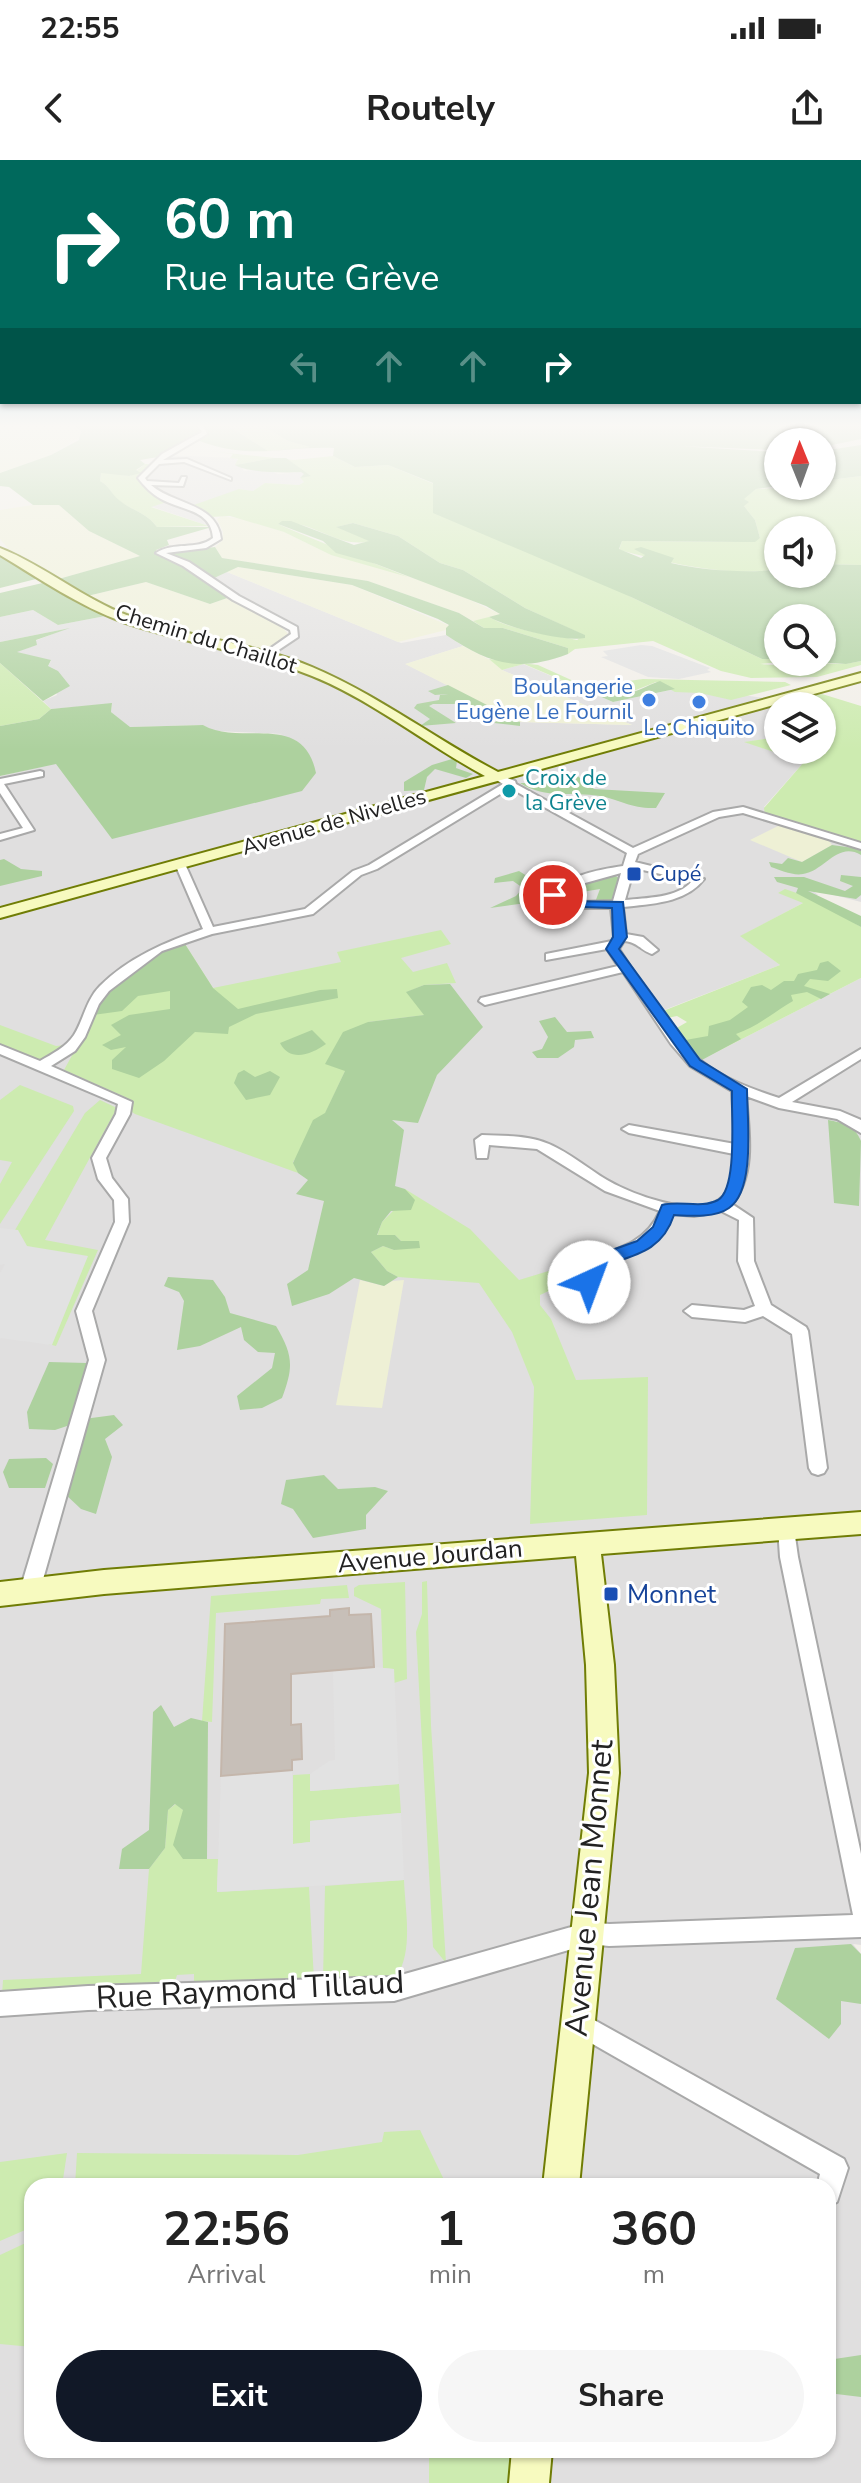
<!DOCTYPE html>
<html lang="en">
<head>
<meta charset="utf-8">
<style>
	body { margin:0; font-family:"Nunito Sans",sans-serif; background:#f6f6f6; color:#222; height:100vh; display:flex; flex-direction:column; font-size:30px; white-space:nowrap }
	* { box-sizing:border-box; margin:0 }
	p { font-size:26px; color:#767676 }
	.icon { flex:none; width:44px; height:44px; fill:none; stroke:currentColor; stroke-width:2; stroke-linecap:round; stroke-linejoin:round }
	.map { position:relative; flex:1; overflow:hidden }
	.sheet { position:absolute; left:24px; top:2018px; width:812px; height:280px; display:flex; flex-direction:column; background:#fff; border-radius:24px; box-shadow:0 2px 6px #0004 }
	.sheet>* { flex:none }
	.hud { position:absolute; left:0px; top:0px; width:862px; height:244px; box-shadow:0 2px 6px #0004; background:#00695c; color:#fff; overflow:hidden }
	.needle { width:52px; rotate:359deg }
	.controls { position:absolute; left:764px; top:268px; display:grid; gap:16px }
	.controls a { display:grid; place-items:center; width:72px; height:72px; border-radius:50%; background:#fff; box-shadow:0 2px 6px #0004; font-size:40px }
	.pin { position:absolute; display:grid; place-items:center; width:68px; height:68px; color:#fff; margin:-34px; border:4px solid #fff; border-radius:50%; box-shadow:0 2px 8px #0007 }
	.me { position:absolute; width:88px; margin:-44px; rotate:43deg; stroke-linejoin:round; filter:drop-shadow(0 0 6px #0008) }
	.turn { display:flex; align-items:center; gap:28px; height:168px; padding:0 32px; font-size:36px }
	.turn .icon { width:104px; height:104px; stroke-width:2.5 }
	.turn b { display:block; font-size:56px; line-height:68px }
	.lanes { display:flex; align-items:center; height:76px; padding:0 32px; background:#0003; justify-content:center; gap:40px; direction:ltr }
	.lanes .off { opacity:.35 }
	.eta { display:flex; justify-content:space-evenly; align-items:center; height:136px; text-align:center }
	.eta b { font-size:48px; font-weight:700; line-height:56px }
	.primary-button { display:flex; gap:16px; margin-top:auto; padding:16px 32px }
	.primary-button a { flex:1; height:92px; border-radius:48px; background:#111827; color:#fff; font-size:32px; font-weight:700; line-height:92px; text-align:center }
	.primary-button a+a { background:#f6f6f6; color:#222 }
	.status { display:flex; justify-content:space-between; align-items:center; height:56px; padding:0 40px; background:#fff; direction:ltr }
	.status svg { height:22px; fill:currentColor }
	header { display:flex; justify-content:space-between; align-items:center; height:104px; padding:0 32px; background:#fff; font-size:36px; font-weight:700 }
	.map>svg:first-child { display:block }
	.residential { fill:#e0dfdf; fill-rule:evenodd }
	.farmland { fill:#eef0d5 }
	.grass { fill:#cdebb0 }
	.forest { fill:#add19e }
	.parking { fill:#e2e2e2 }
	.building { fill:#c7bfb8; stroke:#c4b6ab; stroke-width:2 }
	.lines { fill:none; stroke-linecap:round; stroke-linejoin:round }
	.street-casing { stroke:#a9a9a9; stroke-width:4 }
	.secondary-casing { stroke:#707d05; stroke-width:4 }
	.street { fill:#fff; fill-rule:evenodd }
	.secondary { fill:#f7fabf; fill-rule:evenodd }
	.route { fill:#1a73e8; stroke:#114b97; stroke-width:2 }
	.shop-dot { fill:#3f7fe0; stroke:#fff; stroke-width:3 }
	.culture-dot { fill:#0f9aa8; stroke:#fff; stroke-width:3 }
	.transit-dot { fill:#1a4fb4; stroke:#fff; stroke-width:3 }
	.labels { text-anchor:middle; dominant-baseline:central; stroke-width:6; stroke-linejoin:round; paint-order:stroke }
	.far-street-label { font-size:22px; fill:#222; stroke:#fff }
	.far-shop-label { font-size:22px; fill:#366cbe; stroke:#fff; text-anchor:end }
	.far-culture-label { font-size:22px; fill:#0d838f; stroke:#fff; text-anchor:start }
	.far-transit-label { font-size:22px; fill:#164399; stroke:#fff; text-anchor:start }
	.street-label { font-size:26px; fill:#222; stroke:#fff }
	.transit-label { font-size:26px; fill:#164399; stroke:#fff; text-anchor:start }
	.near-street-label { font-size:32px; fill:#222; stroke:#fff }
</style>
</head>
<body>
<div class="status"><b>22:55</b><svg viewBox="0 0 49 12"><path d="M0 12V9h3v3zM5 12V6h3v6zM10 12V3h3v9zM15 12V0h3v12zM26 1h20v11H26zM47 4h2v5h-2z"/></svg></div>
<header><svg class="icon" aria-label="back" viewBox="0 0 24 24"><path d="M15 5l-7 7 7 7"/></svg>Routely<svg class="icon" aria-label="share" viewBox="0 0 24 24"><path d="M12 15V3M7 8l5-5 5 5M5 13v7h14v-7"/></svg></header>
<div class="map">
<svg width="861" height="2323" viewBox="0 0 861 2323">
	<rect width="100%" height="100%" fill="#f2efe9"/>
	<g class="residential">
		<path d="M164 295 236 298 244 311 265 309 278 314 301 312 305 314 300 318 304 322 299 325 265 323 253 331 239 329 205 353 212 367 150 346 166 341 150 334 139 319 149 304Z"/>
		<path d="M227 412 401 483 446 475 463 486 406 504 520 562 632 565 502 510 523 504 613 542 685 527 771 539 793 546H778V577L746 582 804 602 764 647 861 686V742L811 729 818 735 741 776 780 805 659 852 695 903 861 818V1785L853 1784 861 1794V2323H0V616L56 603 283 574 213 571 203 565 129 567 111 552 112 544 51 549 43 541 57 535 48 506 51 501 15 492 37 485 35 481 65 469 0 482V457L33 450 58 465 116 454 265 495 288 481 294 470 230 437 212 419ZM32 2026H828V2290H32Z"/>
	</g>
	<g class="farmland">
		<path d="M0 265H74L81 271V276L51 295 0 313Z"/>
		<path d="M33 345H59L89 371 140 396 55 420 5 389 8 388 0 379V350Z"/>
		<path d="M222 356 242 359 284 372 331 395 374 405 449 430 502 455 473 461 459 453 368 421 222 398 215 387 222 381 223 372 217 359Z"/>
		<path d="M238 407 352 425 450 466 446 470 398 482 227 412Z"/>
		<path d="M146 422 210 444 230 437 278 462 288 474 271 488 258 491 129 457 83 437Z"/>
		<path d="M463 486 496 503 502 510 632 565 520 562 405 504Z"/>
		<path d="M782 664 829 681 832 685 802 702 750 680Z"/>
		<path d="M360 1120 384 1126 392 1121 404 1120 382 1248 336 1245Z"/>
	</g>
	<g class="grass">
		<path d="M227 265H261L288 281 311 287 268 291Z"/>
		<path d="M208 291 294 300 333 296 355 307 388 305 434 324 631 437 762 499H778L781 502 760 504 807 507 783 502 845 504 861 501V505L817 517 751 518 721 511 653 481 575 489 568 494V488L503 468H484L473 461 489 457C514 471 548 474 577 480L584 475 525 448 463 410 440 403 398 376 353 363 337 367 371 381C336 390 311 357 278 364 321 383 364 399 408 417L331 395 284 372 230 356 210 357 188 347 239 329 253 331 265 323 299 325 304 322 300 318 310 315 273 298 235 305 238 299 230 298 233 294Z"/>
		<path d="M145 304H149L139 318C143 331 156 336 167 342L151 347 209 366 157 367C146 352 132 351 118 340 111 334 110 326 100 321L101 312 130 316Z"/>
		<path d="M861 316V405L822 404V370H778V409C728 418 666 402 619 390L622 381 743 382 760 378 755 360 744 346 743 339 756 329 822 326V321Z"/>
		<path d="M489 499 538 505 589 528 608 521 614 523 643 519 785 522 791 525 731 540 700 533 675 532 656 522 626 534 616 535 594 528 585 530 524 504 502 510Z"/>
		<path d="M0 503 51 549 39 559 0 566Z"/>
		<path d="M822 534 861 546V686L765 655 764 648 804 602 744 582 778 577V590H822L825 556 822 546H793L780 542Z"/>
		<path d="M785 729 814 739 861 767V818L695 903 676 881 675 869 687 862 677 856 662 859 658 853 780 805 740 776 803 743 778 733Z"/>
		<path d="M441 770 451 784 401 798 413 812 447 803 456 823 424 825 407 832 425 855 368 862 325 954 293 1002 298 1013 135 954 129 950 127 938 64 910 102 841 153 796 183 781 213 828 341 802 337 792Z"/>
		<path d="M0 865 56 886 65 885C46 910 24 896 0 886Z"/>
		<path d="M20 925 73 946 74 951 0 1064V1024L12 1002 0 1000V940Z"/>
		<path d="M100 940 117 948 45 1080 98 1090 56 1186 48 1184 13 1085 15 1070 85 953Z"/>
		<path d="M405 1029 470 1069 519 1120 552 1110 564 1124 540 1135V1145L551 1159 576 1220 648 1217 647 1355 530 1364 534 1227 512 1172 479 1123 398 1117 387 1111 371 1092 383 1086 394 1090 419 1081H401L395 1075 377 1076 382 1062 408 1036Z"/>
		<path d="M427 1421 431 1565 446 1803 433 1787 416 1472 422 1454V1422Z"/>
		<path d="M405 1422 407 1519 394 1523 393 1509 383 1508 381 1449 354 1436V1428L359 1425Z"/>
		<path d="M347 1425 349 1438 321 1439 320 1444 216 1453 212 1562 202 1561 211 1436Z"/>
		<path d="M310 1614 311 1631 399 1624 401 1653 310 1661V1682L293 1684V1615Z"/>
		<path d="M176 1644 183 1650V1699H218L217 1732 309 1727 314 1820 194 1828V1814L177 1815 173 1828 2 1835 3 1820 141 1814 149 1709 165 1688 168 1650Z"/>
		<path d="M404 1720C405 1750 414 1792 396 1817L323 1819 325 1726Z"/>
		<path d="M420 1970 447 2026H75L77 1993 298 1995 382 1982 384 1972Z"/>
		<path d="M67 1993 62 2026H32V2067L0 2081V2002Z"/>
		<path d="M32 2080V2187L0 2184V2095Z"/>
		<path d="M429 2290H512L507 2323H429Z"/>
	</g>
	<g class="forest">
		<path d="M195 265 202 274 158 297 140 300 145 304 136 310 141 313 129 316 101 313 100 321C110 326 111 334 119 340 132 351 146 352 157 367H212L167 380 169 385 156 390 157 394 215 387 222 398 368 421 459 453 484 468H503L568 488V494C517 513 490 504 446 475V468L449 465 438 459 352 425 238 407 212 419 230 437 210 444 146 422 83 437 55 420 140 396 89 371 59 345H33L9 327 0 326V313L51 295 79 280 81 271 76 266Z"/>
		<path d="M202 265H227L268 291 310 287 288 281 261 265H861V279L822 287V282H778V290H773L678 286 778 292 780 326 756 329 744 339 749 342 744 346 755 360 760 378 755 382H743L622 381 619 389 641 398 645 395 634 389 641 387 674 398 671 403C700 410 749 414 778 409V414H822V404L861 405V501L846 504 815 502H822V458H778V499H762L631 437 433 353V323L388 305 355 307 333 296 334 288C282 286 251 301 197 280L208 274Z"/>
		<path d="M861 285V316L822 321V291Z"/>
		<path d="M273 298H286L311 316 300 318 304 314 301 312C285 313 248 313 235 305Z"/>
		<path d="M282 361H291L354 385 369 381 336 367 353 363 398 376 440 403 463 410 525 448 585 475V478C563 482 509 468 489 457L500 454 486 446 376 404 336 393 323 381 278 364Z"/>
		<path d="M0 391 44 417 0 428Z"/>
		<path d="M51 421 116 454 58 465 33 450 0 457V433Z"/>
		<path d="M70 468 36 480 37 485 17 492 51 500 48 506 58 511 70 526 43 541 0 503V482Z"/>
		<path d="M660 521 675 529 613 542 585 530C597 527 604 534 617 535 631 536 647 525 660 521Z"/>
		<path d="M448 525 520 562V566L494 563 501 558C489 551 479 553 467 547L468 544H433L429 546 456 563 420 566 430 559 414 548 417 544 439 540 440 535 448 534 435 535 428 531Z"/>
		<path d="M112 543 111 552 130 567 203 565C241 587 303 550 316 613L302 631 112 679 56 604 0 616V566L39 559 51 549Z"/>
		<path d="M452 599 457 601 456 608 473 614 466 618 435 609 427 617 424 630 404 631V622L432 605Z"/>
		<path d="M575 614 594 629 665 633 656 648C632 649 621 640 600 636 571 631 547 640 520 623H561L564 616Z"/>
		<path d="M832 685 861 689V695C837 681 825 711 803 714 793 716 780 710 771 707L769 702 782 704 788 698 802 702Z"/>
		<path d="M4 699 21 709 42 711V716L0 726V700Z"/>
		<path d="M519 711 549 730 540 741 490 748 516 736 523 728 513 721 494 723 495 718Z"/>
		<path d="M608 712 625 721 629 740 594 745 600 729 570 734 561 742 558 741 559 730Z"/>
		<path d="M841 715 861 717V735L856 739 808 731 861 756V767L796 733 798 728 777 722 774 717H804L845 731 853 726 840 721Z"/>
		<path d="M183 781 213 828 238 849 320 830 337 829 338 838 256 854 229 867 228 874 195 872 164 901 139 918 112 909V900L126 887 111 890 102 885 121 875 111 865 129 855 170 849V831L138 836 122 851 93 855C114 820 146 798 183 781Z"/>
		<path d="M828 801 841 811 828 821 810 819 804 826 830 834 821 839 807 832 791 835 793 841C774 852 757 867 736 874L741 879 700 901 680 881 708 876 709 866 730 860 748 847 742 842 751 827 762 825 771 830 784 821H794L798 814 817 810 820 803Z"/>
		<path d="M450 824 483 867 437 915 418 963 392 960 404 970 395 1026 405 1029 415 1040 411 1050 391 1051 382 1062 377 1075H395L401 1081H419L420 1088 394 1090 383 1086 371 1092 387 1111 398 1117 384 1126 354 1118 329 1134 292 1146 287 1124 308 1110 324 1041 296 1034 308 1020 298 1013 293 1003 313 960 325 953 345 911 325 904 343 872 368 862 424 855 406 832 424 825Z"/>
		<path d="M555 857 567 872 591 871 594 878 575 880 574 887 558 898H537L532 892 542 889 548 877 539 861Z"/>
		<path d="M312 870 326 884C312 894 290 903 280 883Z"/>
		<path d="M244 910 255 917 270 911 280 917 270 935 246 940 234 923 238 913Z"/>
		<path d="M828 960C843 963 855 965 861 981L859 1046 834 1043Z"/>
		<path d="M168 1117 213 1120 225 1137 230 1153 276 1166C293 1195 294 1206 282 1238L262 1248 240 1250 237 1236 272 1208 275 1193 258 1192 244 1180 241 1167 200 1186 177 1190 184 1141 179 1132 164 1126Z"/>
		<path d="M49 1202 87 1203 70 1265 55 1270 29 1269 27 1252Z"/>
		<path d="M114 1255 123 1265 105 1279 112 1297 96 1354 81 1349 64 1333 84 1259Z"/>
		<path d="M46 1298 53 1304 45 1328H9L3 1312 9 1299Z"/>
		<path d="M324 1315 338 1329 375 1327 388 1331 366 1355V1369L313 1378 293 1349 281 1344 286 1320Z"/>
		<path d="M161 1545 174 1567 191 1558 208 1562 207 1699H183L173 1685 183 1650 175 1644 168 1650 165 1688 149 1709H119L122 1689 149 1670 153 1552Z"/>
		<path d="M851 1784 861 1794V1844L841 1841V1864L829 1879 776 1839 795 1788Z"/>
		<path d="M861 2195V2237L828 2233V2200Z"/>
	</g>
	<g class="parking">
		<path d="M641 485 652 486 710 508 707 510 711 512 679 519 648 517 601 497 608 496 603 491Z"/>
		<path d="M630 704 699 719 690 729 618 745Z"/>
		<path d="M0 1068 18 1070 27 1086 88 1096 52 1185 0 1178V1113L5 1104 0 1105Z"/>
		<path d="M374 1507 394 1509 399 1624 310 1631V1614L329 1601 335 1600 333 1511Z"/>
		<path d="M292 1610 293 1684 310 1682V1661L401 1653 404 1720 217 1732 221 1616Z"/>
	</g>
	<path class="building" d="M349 1448V1455L371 1454 374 1507 291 1514V1565L301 1564 302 1599 292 1600V1610L221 1616 225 1464 330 1456V1450Z"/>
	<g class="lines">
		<defs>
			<g id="street">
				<path d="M197 265H203L207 274 163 300 187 299 231 318V320L184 302 159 304 145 318 147 321 179 323 182 317H186L183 326 151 325C174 345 217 343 221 379L206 388 166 393 189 402 239 436 297 467 298 477 268 497 261 495 291 474 290 470 233 440 183 406 156 393C174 381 196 391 213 378 211 349 182 351 161 339 152 334 144 326 138 318L162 294 202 272Z"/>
				<path d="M40 611 43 612V616L4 624 34 670 0 680V674L23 668 0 633V619Z"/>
				<path d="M495 613 515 621 516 624 633 688 713 652 743 647 861 683V689L743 653 719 657 638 694 635 702 704 719C686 743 651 744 623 747L626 774 643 777 658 790 652 794C640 790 638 782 624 781L619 789C639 819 674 880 700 900 723 919 752 929 779 938L861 889V899L792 942 840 951 861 960V973L837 959 779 948 746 936C749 971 756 1015 732 1044L753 1058 754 1101 771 1145 806 1167 808 1171 827 1308 824 1313 818 1315 812 1313 809 1308 792 1174 763 1156 745 1162 692 1157 684 1151 692 1145 744 1150 755 1146 738 1101 739 1060 721 1051 694 1056 673 1054C659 1088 632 1095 600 1106L597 1122 589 1128 581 1122 588 1099C618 1089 646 1083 660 1051L605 1031 537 989 489 985 487 998H477L475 980 482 975C505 976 528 975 549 984 570 993 587 1008 607 1020 631 1034 693 1058 719 1040 732 1031 733 1009 734 994L629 973 622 969 629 965 735 984 732 931 690 906 671 884 623 812 485 845 479 841 481 838 618 806 607 789 546 800V794L612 781 614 777 611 748H563L546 741C562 716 596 710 623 706L627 693 510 628 377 709 361 715 313 754 212 774 162 791 109 831 99 844 85 877 75 891 51 906 132 942 130 954 106 998 112 1018 128 1039 129 1062 92 1151 105 1200 40 1430 37 1436 30 1439 23 1436 20 1430 89 1200 76 1151 115 1062 114 1040 98 1019 92 998 116 954 118 944 0 894V885L40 901C52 894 66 887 74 875 84 859 86 840 100 826 129 797 166 782 203 769L175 704 176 702 185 704 213 767 305 749 353 711 369 705 503 624 490 616ZM634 708 692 721C679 738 645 738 625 740ZM621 713 613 741 579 742 559 739 578 725Z"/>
				<path d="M787 1360 793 1362 798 1397 861 1694V1777L609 1786 589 1784 394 1841 88 1850 0 1856V1832L88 1826 394 1817 589 1762 609 1764 853 1755 780 1397 778 1368 781 1362Z"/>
				<path d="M578 1851 844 1999 848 2008 837 2042 828 2046V2026H817L820 2014 570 1871 566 1863 570 1855Z"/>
			</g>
			<g id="secondary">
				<path d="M0 388C44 405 83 439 129 456 188 478 255 483 312 507 378 535 435 579 498 612L861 513V521L0 758V748L485 616C425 584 363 533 299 511 242 491 181 482 123 462 79 446 40 419 0 395Z"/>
				<path d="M861 1352V1374L601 1394 614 1505 619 1613 579 2026H543L589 1613 586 1505 576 1396 104 1434 0 1446V1422L104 1410Z"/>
				<path d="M512 2290H552L549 2323H509Z"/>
			</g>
		</defs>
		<use href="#street" class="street-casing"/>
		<use href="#secondary" class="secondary-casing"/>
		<use href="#street" class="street"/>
		<use href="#secondary" class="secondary"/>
	</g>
	<linearGradient id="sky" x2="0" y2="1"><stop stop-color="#8fc0e4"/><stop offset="0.45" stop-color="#f9f8f5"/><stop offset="1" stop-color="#f9f8f5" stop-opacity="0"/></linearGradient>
	<rect width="861" height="590" fill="url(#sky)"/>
	<path class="route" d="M553 732 563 741 623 742 627 777 619 789 700 900 747 929C747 958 756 1030 729 1048 715 1058 691 1056 674 1055 662 1092 634 1095 601 1107L598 1122 589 1128 580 1122 587 1099 637 1081 653 1067 662 1045C680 1040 701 1049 718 1040 738 1028 731 953 732 931L690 906 606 789 613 777 612 748 550 746 547 735Z"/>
	<g class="shop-dot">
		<circle cx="649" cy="540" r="8"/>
		<circle cx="699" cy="542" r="8"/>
	</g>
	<circle class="culture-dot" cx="509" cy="631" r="8"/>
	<g class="transit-dot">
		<rect x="626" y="706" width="16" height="16" rx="4"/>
		<rect x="603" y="1426" width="16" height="16" rx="4"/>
	</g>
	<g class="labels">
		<g class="far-street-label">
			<text transform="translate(206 479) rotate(17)">Chemin du Chaillot</text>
			<text transform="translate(334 662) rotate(-16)">Avenue de Nivelles</text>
		</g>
		<g class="far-shop-label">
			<text x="633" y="527">Boulangerie<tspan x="633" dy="25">Eugène Le Fournil</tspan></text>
			<text x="699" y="568" text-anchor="middle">Le Chiquito</text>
		</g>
		<g class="far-culture-label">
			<text x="525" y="618">Croix de<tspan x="525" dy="25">la Grève</tspan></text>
		</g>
		<g class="far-transit-label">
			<text x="650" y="714">Cupé</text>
		</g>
		<g class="street-label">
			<text transform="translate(430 1396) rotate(-5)">Avenue Jourdan</text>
		</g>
		<g class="transit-label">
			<text x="627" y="1434">Monnet</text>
		</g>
		<g class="near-street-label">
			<text transform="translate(589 1728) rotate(-85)">Avenue Jean Monnet</text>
			<text transform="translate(250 1830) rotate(-3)">Rue Raymond Tillaud</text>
		</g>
	</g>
</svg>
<div class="controls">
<a><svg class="needle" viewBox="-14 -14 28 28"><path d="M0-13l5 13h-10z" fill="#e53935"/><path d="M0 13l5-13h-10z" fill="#767676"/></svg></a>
<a><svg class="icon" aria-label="sound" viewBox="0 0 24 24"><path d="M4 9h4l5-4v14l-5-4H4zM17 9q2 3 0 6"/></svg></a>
<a><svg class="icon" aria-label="search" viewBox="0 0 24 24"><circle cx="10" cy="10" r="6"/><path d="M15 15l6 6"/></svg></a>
<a><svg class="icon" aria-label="layers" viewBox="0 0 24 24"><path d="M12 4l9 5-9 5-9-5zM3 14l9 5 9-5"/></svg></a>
</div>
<div class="pin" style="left:553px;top:735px;background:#d93025"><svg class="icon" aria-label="arrive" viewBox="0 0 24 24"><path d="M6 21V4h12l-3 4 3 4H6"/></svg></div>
<svg class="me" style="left:589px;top:1122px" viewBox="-20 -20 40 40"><circle r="19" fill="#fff"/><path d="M0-13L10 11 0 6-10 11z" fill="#1a73e8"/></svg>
<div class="hud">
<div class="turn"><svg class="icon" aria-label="right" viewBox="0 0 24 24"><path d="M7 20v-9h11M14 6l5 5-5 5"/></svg><div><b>60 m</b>Rue Haute Grève</div></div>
<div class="lanes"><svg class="icon off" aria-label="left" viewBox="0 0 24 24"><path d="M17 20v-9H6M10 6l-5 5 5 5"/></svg><svg class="icon off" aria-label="ahead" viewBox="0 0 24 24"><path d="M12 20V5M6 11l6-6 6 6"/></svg><svg class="icon off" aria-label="ahead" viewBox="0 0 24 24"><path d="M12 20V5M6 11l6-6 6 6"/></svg><svg class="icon" aria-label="right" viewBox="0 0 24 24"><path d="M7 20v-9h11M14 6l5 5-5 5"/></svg></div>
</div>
<section class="sheet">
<div class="eta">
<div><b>22:56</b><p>Arrival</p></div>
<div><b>1</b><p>min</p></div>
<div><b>360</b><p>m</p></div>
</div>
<div class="primary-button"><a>Exit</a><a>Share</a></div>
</section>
</div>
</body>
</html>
